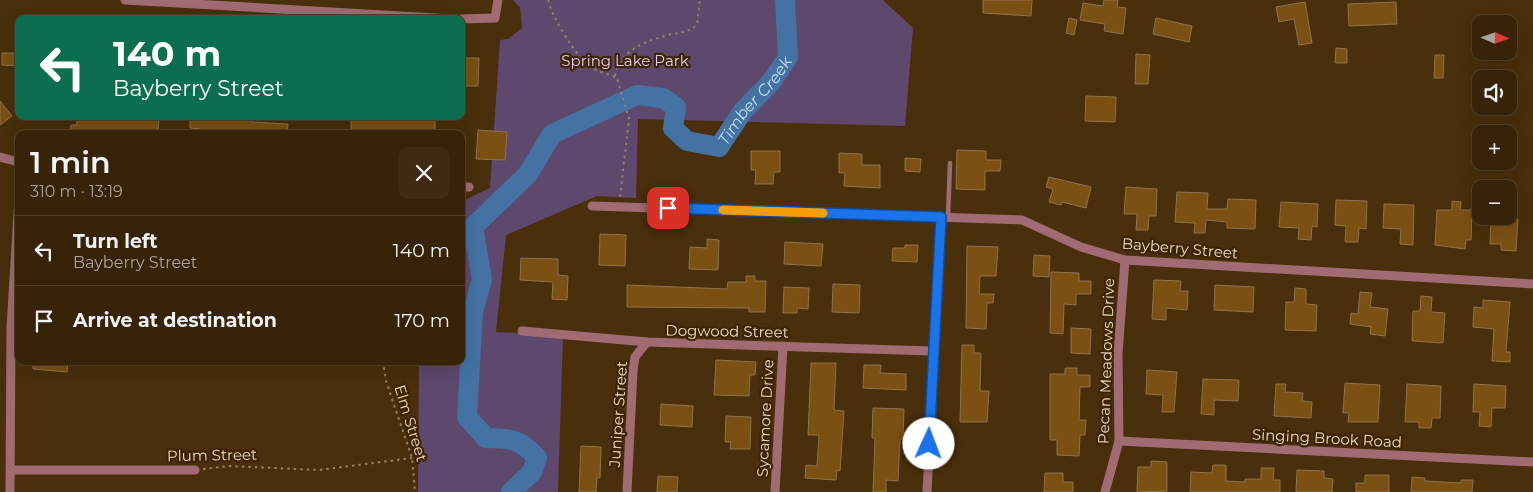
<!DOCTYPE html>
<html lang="en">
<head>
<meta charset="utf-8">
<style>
	body { margin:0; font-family:Montserrat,sans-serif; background:#3e2b12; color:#f1f3f6; height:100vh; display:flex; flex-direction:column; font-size:19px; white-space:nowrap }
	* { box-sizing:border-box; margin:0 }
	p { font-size:16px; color:#aaa49c }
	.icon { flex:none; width:28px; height:28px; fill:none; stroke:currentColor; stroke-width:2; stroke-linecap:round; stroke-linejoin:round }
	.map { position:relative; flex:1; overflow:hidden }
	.panel { position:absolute; left:15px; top:130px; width:450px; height:235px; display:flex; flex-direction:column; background:#372308; border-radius:10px; box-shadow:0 5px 20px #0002,0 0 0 1px #514029 }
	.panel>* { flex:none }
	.guide { position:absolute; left:15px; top:15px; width:450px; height:105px; border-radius:10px; box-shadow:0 5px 20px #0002,0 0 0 1px #514029; background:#0b6e4f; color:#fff; overflow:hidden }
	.needle { width:32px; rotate:92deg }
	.buttons { position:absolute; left:1472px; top:15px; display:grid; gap:10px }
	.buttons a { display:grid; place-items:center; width:45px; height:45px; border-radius:10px; background:#372308; box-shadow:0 5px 20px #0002,0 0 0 1px #514029; font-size:25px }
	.pin { position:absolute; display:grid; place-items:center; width:42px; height:42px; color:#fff; margin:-21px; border-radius:10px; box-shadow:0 2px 8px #0006 }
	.me { position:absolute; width:55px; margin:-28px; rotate:2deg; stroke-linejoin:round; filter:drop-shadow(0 0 4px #0008) }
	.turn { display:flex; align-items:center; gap:18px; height:105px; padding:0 15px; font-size:22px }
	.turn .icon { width:65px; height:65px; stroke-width:2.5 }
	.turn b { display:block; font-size:35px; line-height:42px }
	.round { display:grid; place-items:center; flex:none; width:52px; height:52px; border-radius:10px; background:#3e2b12 }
	.summary { display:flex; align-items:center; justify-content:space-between; height:85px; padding:0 15px }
	h1 { font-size:30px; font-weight:600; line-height:38px }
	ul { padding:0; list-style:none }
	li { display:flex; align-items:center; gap:15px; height:70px; padding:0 15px; border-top:1px solid #514029 }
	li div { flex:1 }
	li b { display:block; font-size:19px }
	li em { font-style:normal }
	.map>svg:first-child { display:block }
	.green { fill:#5e486e }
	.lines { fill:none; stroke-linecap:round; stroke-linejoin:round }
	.river { stroke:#4372a3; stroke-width:20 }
	.building { fill:#7b5113; stroke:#90724f }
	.path { stroke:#958064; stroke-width:2; stroke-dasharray:2.5 4; stroke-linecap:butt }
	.service { stroke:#a06b72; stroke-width:4.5 }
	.minor { stroke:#a06b72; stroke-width:9 }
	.route-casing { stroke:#114b97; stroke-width:12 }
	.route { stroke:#1a73e8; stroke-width:9 }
	.slow { stroke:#f59e0b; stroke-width:9 }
	.labels { text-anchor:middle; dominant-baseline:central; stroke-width:4.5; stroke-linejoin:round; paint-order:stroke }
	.park-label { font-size:15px; fill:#e4c8fa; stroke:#3e2501 }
	.street-label { font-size:15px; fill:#e9d9c6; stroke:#3e2501 }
	.water-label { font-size:16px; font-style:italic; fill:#c3defb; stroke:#3e2501 }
</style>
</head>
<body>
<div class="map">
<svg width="1533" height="492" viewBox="0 0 1533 492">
	<rect width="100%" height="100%" fill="#492f0b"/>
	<path class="green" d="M513 0H883L913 28 905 126 638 119 636 198 597 196 506 235 496 332 563 335 558 492H418L419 361H461V212L467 199 490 188 500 40 508 39 522 28 520 7Z"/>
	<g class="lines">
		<path class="river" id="s1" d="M511 492 532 472 537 458C521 439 510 438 486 438L467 417 473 312 482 279 473 227 528 174 552 134 637 95 663 98 676 107 673 128 687 141 719 147 743 111 772 81 788 57 785 0"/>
	</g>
	<g class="building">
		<path d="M983 0H1032L1031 16 983 13Z"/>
		<path d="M1104 0H1118L1117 7 1126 8 1123 34 1104 31 1105 24 1080 20 1083 3 1103 6Z"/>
		<path d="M1305 2 1312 43 1299 45 1294 19 1279 22 1276 7Z"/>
		<path d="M1396 2 1397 24 1349 26 1348 4Z"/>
		<path d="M1069 18 1077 20 1074 35 1066 33Z"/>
		<path d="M1156 18 1192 26 1189 42 1153 34Z"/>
		<path d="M1336 48 1347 49V63H1335Z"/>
		<path d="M2 53H19V66L2 65Z"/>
		<path d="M1136 54 1150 55 1148 84H1135Z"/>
		<path d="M1435 55H1444L1443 78H1434Z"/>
		<path d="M461 58H479L478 86H461Z"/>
		<path d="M1086 96 1116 97 1115 122 1085 121Z"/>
		<path d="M0 101 12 116 0 125Z"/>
		<path d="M77 116H159L158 134H70L71 125H77Z"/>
		<path d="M190 116 251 118V122L288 124 287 134H201V129L190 128Z"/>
		<path d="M351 116H403V118L435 120V134H351Z"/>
		<path d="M478 130 507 132 505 160 476 159Z"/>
		<path d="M957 150 986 151V160H1001L1000 171H985V190L956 189Z"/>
		<path d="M751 151H780V172H774L773 184H755L756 170H751Z"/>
		<path d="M839 153 862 154V165H880V188L844 186 845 173H839Z"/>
		<path d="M905 158 921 159 920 172 905 171Z"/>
		<path d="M1049 177 1091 187 1086 208 1062 202 1061 205 1049 202 1053 189 1046 187Z"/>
		<path d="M1126 187 1157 189 1156 216H1149L1148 230H1136L1137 214H1124Z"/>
		<path d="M1177 192 1208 193 1207 209H1227L1228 199 1256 200 1255 229 1227 228V222L1206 220 1205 233H1194L1195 223 1175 222Z"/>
		<path d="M1336 200 1367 201 1366 229 1359 228 1358 242H1345L1346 226 1335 225Z"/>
		<path d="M1452 201 1461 202 1460 210H1472L1471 240H1466L1465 249 1435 245 1437 210H1452Z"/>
		<path d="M1281 202 1318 204 1317 227 1312 226 1311 240 1298 239 1299 228 1279 227Z"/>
		<path d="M1384 204 1414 205 1413 245 1400 244 1401 229 1383 228Z"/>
		<path d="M1491 217 1518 219 1516 251 1501 250V244H1490Z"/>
		<path d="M600 234 626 235 625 266 599 265Z"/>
		<path d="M707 239 719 240 718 270 689 269 690 247 707 248Z"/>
		<path d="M785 242 823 244 821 266 784 264Z"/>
		<path d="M905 245H918L917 262 892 261 893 248H905Z"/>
		<path d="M967 246 998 247 996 276H980L979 294H994L993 303H987L986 329 966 328Z"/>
		<path d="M1034 255 1050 256 1049 277 1033 276Z"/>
		<path d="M521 258 558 259V275L568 276 567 300 552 299 553 282 520 280Z"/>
		<path d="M1051 272 1079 273V281H1091V294H1076V305L1064 304 1063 334 1050 333Z"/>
		<path d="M746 276H755V281H766L765 312H749V308L627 307V285L727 289 728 282H746Z"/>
		<path d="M1154 280 1181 281 1180 291H1188L1187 310 1166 308V320L1152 319Z"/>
		<path d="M833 284 860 285 859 313 832 312Z"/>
		<path d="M1215 285 1254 287 1253 312 1214 310Z"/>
		<path d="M784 287 809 288 808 309 797 308V313H783Z"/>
		<path d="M1295 288 1306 289V304L1317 305 1316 331 1285 330 1286 302H1294Z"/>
		<path d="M1360 292 1372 293 1370 307 1388 309 1385 336 1370 334 1371 327 1350 324 1351 313 1358 314Z"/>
		<path d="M1421 296 1432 297 1431 312 1445 313 1443 343 1412 341 1413 311H1420Z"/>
		<path d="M1483 300 1510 302 1506 352H1510V362L1492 361 1494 329 1473 327 1474 307 1483 308Z"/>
		<path d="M1071 328 1091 329 1090 354 1071 353Z"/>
		<path d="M962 345H974V353H981L980 391H989L987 422H960Z"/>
		<path d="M716 360 756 362 755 375H750L749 396 714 395Z"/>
		<path d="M33 361H68L67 372 33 369Z"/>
		<path d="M811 363H836L834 410 844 411 840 471 837 470 836 480 805 478 806 465 817 466 819 435H808Z"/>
		<path d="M864 365H881L880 373 906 374V390L863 388Z"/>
		<path d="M1065 368H1077V375H1090V387H1080L1079 420H1086L1085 435H1080L1079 456 1057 455V440H1050V374H1065Z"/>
		<path d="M1147 370 1177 372 1174 412H1162L1163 395 1146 394Z"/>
		<path d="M1203 379 1239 380 1238 401 1214 400V415L1201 414Z"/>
		<path d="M1345 383 1380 385 1378 422H1348L1349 413H1343Z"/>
		<path d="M1276 384H1286L1285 392 1303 393 1302 401 1312 402 1311 418 1274 416Z"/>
		<path d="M1407 384 1441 386 1440 418H1432L1431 428H1419V422H1405Z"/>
		<path d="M1474 384 1506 386 1505 408H1492L1491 427 1479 426 1480 412H1473Z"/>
		<path d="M661 404 693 406 692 427 660 425Z"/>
		<path d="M873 408 904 409 903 439H900L898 481 886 480V492H873L875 438H872Z"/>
		<path d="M726 416 751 417 750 449H730L731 442H725Z"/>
		<path d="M581 446 601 447 600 478 597 477 596 492H579Z"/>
		<path d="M1151 461 1167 462V491L1137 492 1138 467H1151Z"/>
		<path d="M1213 465H1226V481L1245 482V479H1261V468H1274L1273 480H1280V492H1190L1191 472 1212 473Z"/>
		<path d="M1297 470 1324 471V478L1333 479 1332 492H1296Z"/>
		<path d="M1045 473H1063V482H1073V492H1044Z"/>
		<path d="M1365 475H1389V492H1356V483H1365Z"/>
		<path d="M658 476 678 477 677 492H657Z"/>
		<path d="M1412 477 1425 478V481L1461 483V480H1473L1472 492H1411Z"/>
	</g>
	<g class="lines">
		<g class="path">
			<path d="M548 0C553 18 572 50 586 63 594 72 608 73 617 78L629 119 620 197"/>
			<path d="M615 76C621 50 643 42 668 35 679 32 687 33 697 25L700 0"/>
			<path d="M383 361 386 381 412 458 415 492"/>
			<path d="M203 469 229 466 319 470 412 458"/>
		</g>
		<path class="service" d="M948 217 950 163"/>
		<g class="minor">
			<path d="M125 0 452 19"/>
			<path d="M461 19 495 18 498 0"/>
			<path d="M0 157 19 162"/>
			<path d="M461 187H469"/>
			<path d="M592 206 1022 220 1081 247 1125 260 1533 284"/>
			<path d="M522 331 647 342 932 351"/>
			<path d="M1119 441 1533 462"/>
			<path d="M11 470H195"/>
			<path d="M10 492 11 328 19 197"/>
			<path d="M627 492 633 371 635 357 647 342"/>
			<path d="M775 492 783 346"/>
			<path d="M927 492 941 217"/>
			<path d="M1105 492 1119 441 1118 354 1125 260"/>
		</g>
	</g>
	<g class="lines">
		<defs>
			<path id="route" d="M668 208 941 217 929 444"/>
		</defs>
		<use href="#route" class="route-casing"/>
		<use href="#route" class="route"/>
		<path class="slow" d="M723 210 823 213"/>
	</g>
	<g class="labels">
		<g class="park-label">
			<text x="625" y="60">Spring Lake Park</text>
		</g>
		<g class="street-label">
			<text transform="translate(1180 248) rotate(5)">Bayberry Street</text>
			<text transform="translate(727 331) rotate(1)">Dogwood Street</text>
			<text transform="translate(1106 361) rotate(-88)">Pecan Meadows Drive</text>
			<text transform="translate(618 414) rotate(-86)">Juniper Street</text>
			<text transform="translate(765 418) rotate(-87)">Sycamore Drive</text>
			<text transform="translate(411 423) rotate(73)">Elm Street</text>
			<text transform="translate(1327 438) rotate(3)">Singing Brook Road</text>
			<text transform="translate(212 455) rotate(-1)">Plum Street</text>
		</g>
		<g class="water-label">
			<text stroke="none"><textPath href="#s1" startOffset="712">Timber Creek</textPath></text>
		</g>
	</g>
</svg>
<div class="buttons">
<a><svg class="needle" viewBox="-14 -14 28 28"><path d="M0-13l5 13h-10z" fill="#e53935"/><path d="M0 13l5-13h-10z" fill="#aaa49c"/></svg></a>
<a><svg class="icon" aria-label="sound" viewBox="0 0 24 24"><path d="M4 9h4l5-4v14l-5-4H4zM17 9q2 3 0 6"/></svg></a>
<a>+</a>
<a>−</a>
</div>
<div class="pin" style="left:668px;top:208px;background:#d93025"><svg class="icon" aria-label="arrive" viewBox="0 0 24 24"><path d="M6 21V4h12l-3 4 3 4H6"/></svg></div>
<svg class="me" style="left:929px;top:444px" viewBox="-20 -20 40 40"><circle r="19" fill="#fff"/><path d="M0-13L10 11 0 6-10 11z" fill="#1a73e8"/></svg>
<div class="guide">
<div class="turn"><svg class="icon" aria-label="left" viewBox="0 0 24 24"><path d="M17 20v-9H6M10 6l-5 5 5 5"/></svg><div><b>140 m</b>Bayberry Street</div></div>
</div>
<section class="panel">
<div class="summary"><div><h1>1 min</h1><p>310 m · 13:19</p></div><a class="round"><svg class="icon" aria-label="close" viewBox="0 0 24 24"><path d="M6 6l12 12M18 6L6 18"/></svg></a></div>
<ul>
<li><svg class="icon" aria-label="left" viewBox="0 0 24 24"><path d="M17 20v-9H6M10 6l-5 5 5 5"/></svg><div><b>Turn left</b><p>Bayberry Street</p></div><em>140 m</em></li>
<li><svg class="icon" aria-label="arrive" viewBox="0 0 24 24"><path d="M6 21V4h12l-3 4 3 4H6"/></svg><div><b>Arrive at destination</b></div><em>170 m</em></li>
</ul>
</section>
</div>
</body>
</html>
